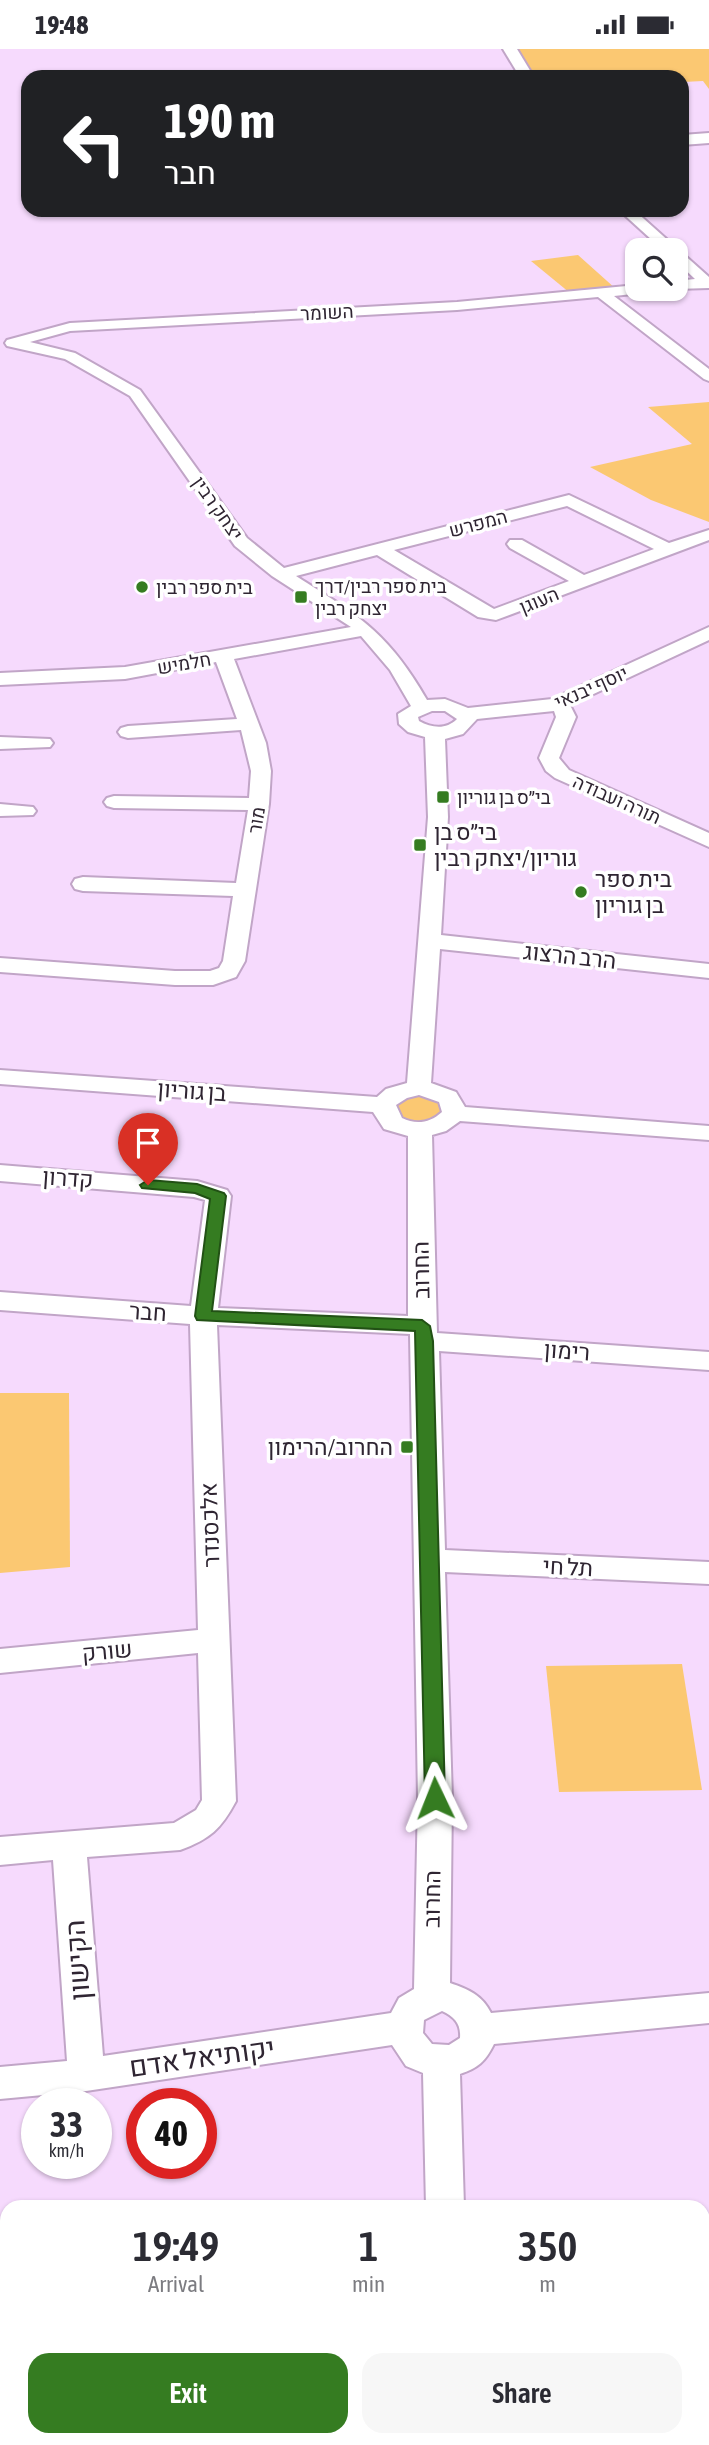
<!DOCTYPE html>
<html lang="en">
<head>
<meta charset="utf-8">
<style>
	body { margin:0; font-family:"Asap Condensed",Heebo,sans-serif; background:#f7f7f7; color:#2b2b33; height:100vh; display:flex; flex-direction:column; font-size:26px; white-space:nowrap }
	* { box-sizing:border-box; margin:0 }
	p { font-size:23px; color:#7c7c81 }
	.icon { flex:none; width:38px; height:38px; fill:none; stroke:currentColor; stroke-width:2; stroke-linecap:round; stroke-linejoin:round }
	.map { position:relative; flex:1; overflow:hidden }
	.sheet { position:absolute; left:0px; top:2151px; width:710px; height:247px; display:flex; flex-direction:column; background:#fff; border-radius:21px 21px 0 0; box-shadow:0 2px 5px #0004 }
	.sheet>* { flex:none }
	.top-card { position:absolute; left:21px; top:21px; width:668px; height:147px; border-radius:21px; box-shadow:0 2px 5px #0004; background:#202124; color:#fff; overflow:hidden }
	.fabs { position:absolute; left:625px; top:189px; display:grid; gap:14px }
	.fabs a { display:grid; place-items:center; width:63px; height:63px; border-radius:14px; background:#fff; box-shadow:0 2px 5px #0004; font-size:35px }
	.speed { position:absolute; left:21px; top:2039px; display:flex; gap:14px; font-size:35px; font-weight:700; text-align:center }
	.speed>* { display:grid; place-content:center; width:91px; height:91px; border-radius:50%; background:#fff; box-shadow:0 2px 5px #0004; line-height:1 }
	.speed small { font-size:18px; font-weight:400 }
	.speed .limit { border:10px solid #d22; background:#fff; color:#111 }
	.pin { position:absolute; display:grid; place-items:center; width:60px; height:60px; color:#fff; margin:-72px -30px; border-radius:50% 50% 50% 0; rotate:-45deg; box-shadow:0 0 7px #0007 }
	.pin .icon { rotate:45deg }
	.me { position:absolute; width:77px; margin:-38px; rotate:358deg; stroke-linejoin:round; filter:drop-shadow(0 0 5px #0008) }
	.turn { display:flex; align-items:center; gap:24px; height:147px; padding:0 28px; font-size:32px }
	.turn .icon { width:91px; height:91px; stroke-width:2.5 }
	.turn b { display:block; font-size:49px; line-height:60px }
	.eta { display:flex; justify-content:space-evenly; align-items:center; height:119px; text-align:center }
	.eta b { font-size:42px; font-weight:600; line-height:49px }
	.primary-button { display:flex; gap:14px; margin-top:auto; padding:14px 28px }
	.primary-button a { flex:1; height:80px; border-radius:21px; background:#357c21; color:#fff; font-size:28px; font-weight:600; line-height:80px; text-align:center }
	.primary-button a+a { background:#f7f7f7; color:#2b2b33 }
	.status { display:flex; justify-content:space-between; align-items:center; height:49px; padding:0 35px; background:#fff; direction:ltr }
	.status svg { height:19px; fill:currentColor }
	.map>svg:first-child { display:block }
	.green { fill:#fbc872 }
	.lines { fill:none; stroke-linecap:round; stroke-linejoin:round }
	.minor-casing { stroke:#c1a5c7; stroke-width:4 }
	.major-casing { stroke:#c1a5c7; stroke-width:4 }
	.minor { fill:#fff; fill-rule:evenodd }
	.major { fill:#fff; fill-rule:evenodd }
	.route { fill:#357c21; stroke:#225115; stroke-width:2 }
	.poi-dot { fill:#357c21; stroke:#fff; stroke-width:2.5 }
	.labels { text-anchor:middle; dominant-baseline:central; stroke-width:7; stroke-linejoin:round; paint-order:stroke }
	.far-street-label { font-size:19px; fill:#2f2532; stroke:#fff }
	.far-poi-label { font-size:19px; fill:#2f2532; stroke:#fff; text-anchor:start }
	.poi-label { font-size:23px; fill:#2f2532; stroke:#fff; text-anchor:start }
	.street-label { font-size:23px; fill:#2f2532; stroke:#fff }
	.near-street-label { font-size:28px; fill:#2f2532; stroke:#fff }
</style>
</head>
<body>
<div class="status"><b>19:48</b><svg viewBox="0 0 49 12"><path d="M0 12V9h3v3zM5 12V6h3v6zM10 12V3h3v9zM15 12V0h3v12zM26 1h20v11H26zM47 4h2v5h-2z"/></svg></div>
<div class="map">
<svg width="709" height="2396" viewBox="0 0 709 2396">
	<rect width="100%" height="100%" fill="#f6dafd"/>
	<g class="green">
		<path d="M518 0H709V40L703 32 683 33 682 28H534Z"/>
		<path d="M578 206 616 240 570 244 531 212Z"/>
		<path d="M709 353V473L651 451 590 418 692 395 648 358Z"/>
		<path d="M415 1044 436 1048 444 1057V1065L428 1075 401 1073 393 1053Z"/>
		<path d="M0 1344H69L70 1518 0 1524Z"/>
		<path d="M682 1615 702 1741 559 1743 546 1617Z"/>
	</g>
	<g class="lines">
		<defs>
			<g id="minor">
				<path d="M619 161H634L709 228V239L676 240H674L676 232 695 230 676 212V201H663Z"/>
				<path d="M637 236V240H649L642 244 614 247 709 320V332L704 330 598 248 457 261 70 282 30 293 75 304 140 341 247 489 284 519 569 446 669 494 709 481V491L496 571 478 568 377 506 296 527C359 567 388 583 427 651L445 650 468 659 552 650 709 578V591L570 656 576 668 559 709 569 721 709 784V798L555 729 546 722 539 709 556 668 554 662 477 670 463 685 445 690 448 768 441 886 709 915V929L440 900 431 1034 456 1043 465 1058 709 1077V1091L460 1072 446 1082 432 1086 437 1284 709 1303V1321L439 1302 445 1501 709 1513V1535L445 1523 452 1749 450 1934C468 1940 482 1946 491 1964L709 1944V1974L494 1995C485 2013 478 2019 460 2025L464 2158H426L423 2024 406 2017 392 1996 86 2042 0 2050V2018L67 2012 53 1811 0 1816V1788L174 1774 196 1761 202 1751 198 1604 0 1624V1600L198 1581 190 1275 0 1261V1243L191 1257 205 1151 194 1148 0 1132V1116L197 1132 227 1141 231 1147 218 1259 408 1267V1087L384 1080 373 1063 0 1035V1021L377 1048 386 1040 407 1034 428 768 425 688 408 683 399 675 398 665 411 657 390 621 361 587 234 610 266 694 271 722 269 755 245 912 236 928 213 936H175L0 923V909L175 922H210L219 919 223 912 233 847 83 842 75 840 72 835 75 830 83 828 236 834 248 761 114 759 107 757 104 753 107 749 114 747 249 749 251 722 241 681 128 689 121 687 118 683 121 679 128 677 237 670 216 613 125 630 0 636V624L125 618 351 578 272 527 235 497 130 347 65 310 7 297 5 294 7 291 70 274 457 253ZM567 457 654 500 584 526 522 491H510L507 495 510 499 569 532 494 560 394 501ZM432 662H445L457 670C446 681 432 679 419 672L418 668ZM419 1046 439 1053 442 1063C430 1074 416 1076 402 1069L396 1056 407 1049ZM217 1276 410 1285 418 1749 414 1940 399 1949 391 1964 103 2007 87 1808 180 1801C210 1790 221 1780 236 1752ZM442 1962C455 1968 461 1975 460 1989L449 1996 432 1995 423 1984 424 1971Z"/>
				<path d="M0 688 50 690 53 694 50 698 0 700Z"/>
				<path d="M0 755 33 758 36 762 33 766 0 767Z"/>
				<rect x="431" y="2390" width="42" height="6"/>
			</g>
			<g id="major">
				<path d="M503 0H517L534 28H520Z"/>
				<path d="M709 84V94L682 96V86Z"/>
			</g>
		</defs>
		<use href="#minor" class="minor-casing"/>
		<use href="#major" class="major-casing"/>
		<use href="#minor" class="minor"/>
		<use href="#major" class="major"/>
	</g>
	<path class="route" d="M148 1131 197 1135 224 1144 226 1147 212 1262 422 1271 430 1277 433 1292 445 1749 442 1755 435 1757 428 1755 425 1749 415 1282 197 1271 195 1267 210 1150 195 1144 142 1139 140 1136Z"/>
	<g class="poi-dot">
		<circle cx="142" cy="538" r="7"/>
		<rect x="294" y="541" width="14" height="14" rx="3.5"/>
		<rect x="436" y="741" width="14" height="14" rx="3.5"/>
		<rect x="413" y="789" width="14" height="14" rx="3.5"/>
		<circle cx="581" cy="843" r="7"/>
		<rect x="400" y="1391" width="14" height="14" rx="3.5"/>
	</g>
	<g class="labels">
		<g class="far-street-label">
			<text transform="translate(327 263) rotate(-3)">השומר</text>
			<text transform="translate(218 459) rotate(55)">יצחק רבין</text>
			<text transform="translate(478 474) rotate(-15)">המפרש</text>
			<text transform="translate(539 551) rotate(-22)">העוגן</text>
			<text transform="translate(184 614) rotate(-10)">חלמיש</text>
			<text transform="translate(591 638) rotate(-24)">יוסף יבנאי</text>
			<text transform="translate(617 750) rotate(24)">תורה ועבודה</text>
			<text transform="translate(256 771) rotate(-81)">מור</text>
		</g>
		<g class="far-poi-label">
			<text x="315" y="537">בית ספר רבין/דרך<tspan x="315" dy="22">יצחק רבין</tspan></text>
			<text x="156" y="538">בית ספר רבין</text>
			<text x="457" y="748">בי״ס בן גוריון</text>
		</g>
		<g class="poi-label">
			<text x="434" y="783">בי״ס בן<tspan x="434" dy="26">גוריון/יצחק רבין</tspan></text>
			<text x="595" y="830">בית ספר<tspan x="595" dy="26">בן גוריון</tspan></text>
			<text x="393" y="1398" text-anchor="end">החרוב/הרימון</text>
		</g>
		<g class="street-label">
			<text transform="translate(570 907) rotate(6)">הרב הרצוג</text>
			<text transform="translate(192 1042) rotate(4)">בן גוריון</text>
			<text transform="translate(68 1129) rotate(4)">קדרון</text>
			<text transform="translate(421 1221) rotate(-91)">החרוב</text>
			<text transform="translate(148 1263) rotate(4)">חבר</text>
			<text transform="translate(567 1302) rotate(4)">רימון</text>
			<text transform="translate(210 1476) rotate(-92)">אלכסנדר</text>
			<text transform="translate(568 1518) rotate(3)">תל חי</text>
			<text transform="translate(107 1602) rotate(-5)">שורק</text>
			<text transform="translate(432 1850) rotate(-89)">החרוב</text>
		</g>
		<g class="near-street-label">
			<text transform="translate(77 1911) rotate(-94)">הקישון</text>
			<text transform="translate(202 2008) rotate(-8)">יקותיאל אדם</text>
		</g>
	</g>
</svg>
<div class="fabs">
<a><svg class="icon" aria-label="search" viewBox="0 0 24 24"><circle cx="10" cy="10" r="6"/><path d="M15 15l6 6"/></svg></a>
</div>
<div class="speed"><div>33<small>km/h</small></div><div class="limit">40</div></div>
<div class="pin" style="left:148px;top:1136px;background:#d93025"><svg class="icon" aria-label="arrive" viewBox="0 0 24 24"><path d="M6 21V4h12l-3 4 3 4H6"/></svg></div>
<svg class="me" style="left:435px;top:1749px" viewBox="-20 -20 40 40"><path d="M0-17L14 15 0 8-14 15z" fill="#357c21" stroke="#fff" stroke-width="4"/></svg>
<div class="top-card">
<div class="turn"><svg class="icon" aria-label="left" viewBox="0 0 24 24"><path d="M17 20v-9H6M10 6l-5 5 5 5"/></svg><div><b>190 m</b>חבר</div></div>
</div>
<section class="sheet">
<div class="eta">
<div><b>19:49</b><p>Arrival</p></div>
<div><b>1</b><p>min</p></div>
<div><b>350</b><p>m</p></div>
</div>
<div class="primary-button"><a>Exit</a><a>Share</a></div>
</section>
</div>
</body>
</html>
